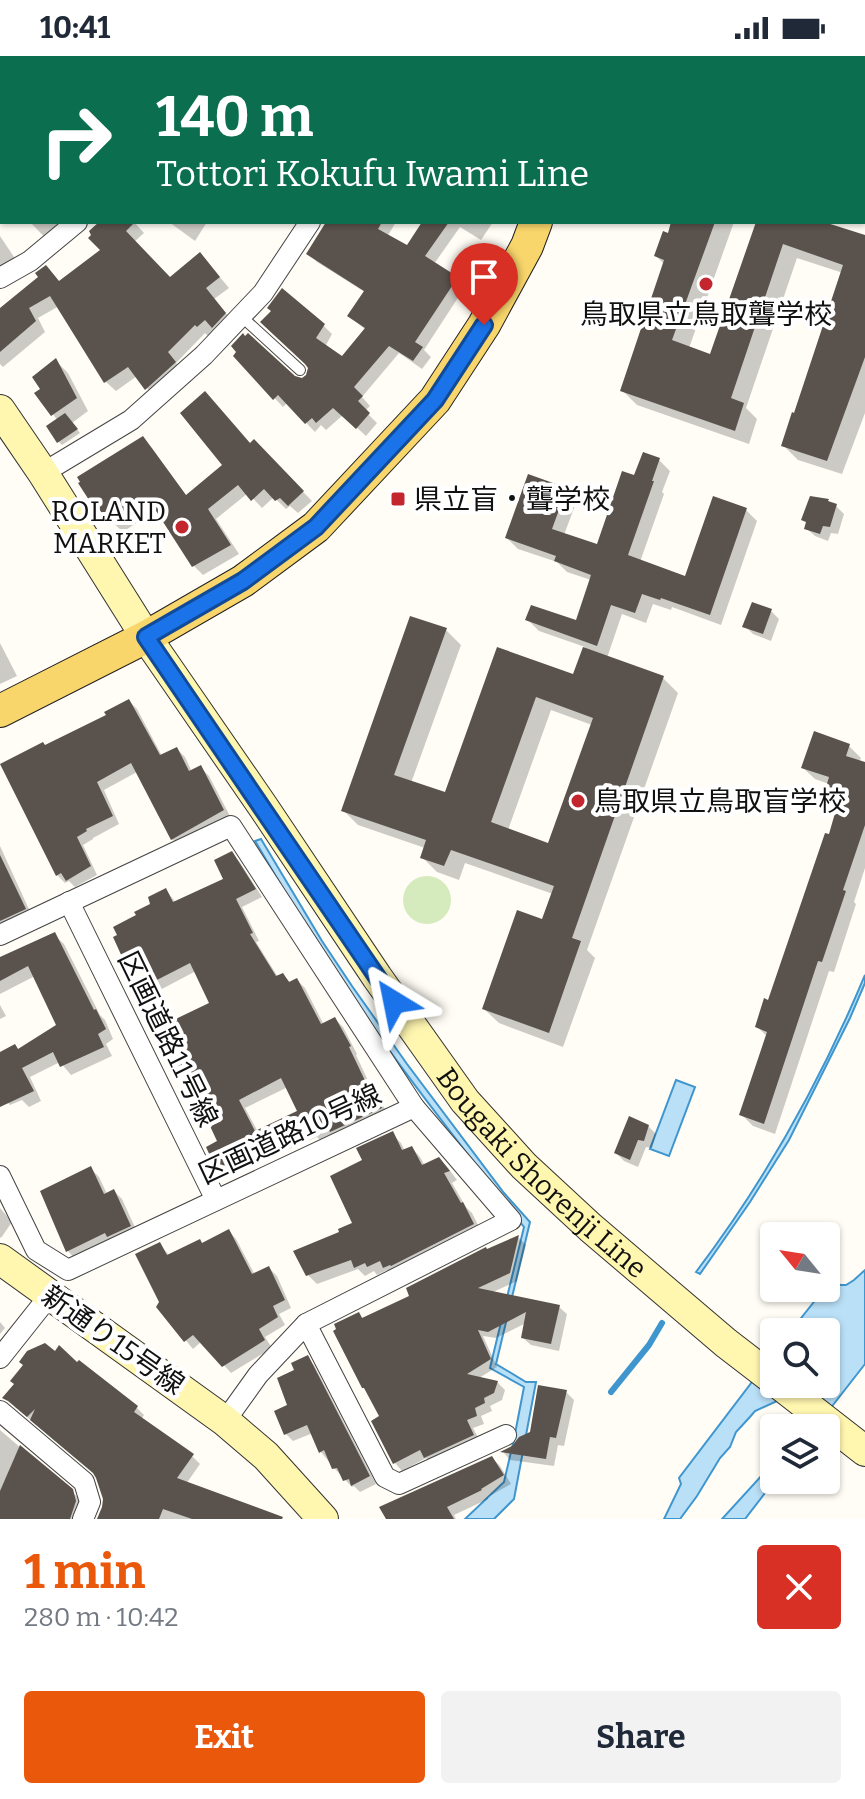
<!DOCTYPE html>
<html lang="en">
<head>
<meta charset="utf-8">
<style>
	body { margin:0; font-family:Bitter,"Noto Sans JP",serif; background:#f2f2f3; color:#1f2937; height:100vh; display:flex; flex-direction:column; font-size:30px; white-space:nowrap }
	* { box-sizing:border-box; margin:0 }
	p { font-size:26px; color:#747a83 }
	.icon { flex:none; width:44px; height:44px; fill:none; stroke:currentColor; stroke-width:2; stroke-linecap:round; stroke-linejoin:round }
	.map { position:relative; height:1463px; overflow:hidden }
	.details { display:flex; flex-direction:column; background:#fff; flex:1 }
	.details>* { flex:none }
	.top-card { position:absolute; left:0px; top:0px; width:866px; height:168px; box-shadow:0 2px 6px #0004; background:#0b6e4f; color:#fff; overflow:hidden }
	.needle { width:52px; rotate:300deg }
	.controls { position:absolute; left:760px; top:1166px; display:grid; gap:16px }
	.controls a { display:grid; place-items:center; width:80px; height:80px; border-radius:8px; background:#fff; box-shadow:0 2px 6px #0004; font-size:40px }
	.pin { position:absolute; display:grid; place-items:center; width:68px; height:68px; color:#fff; margin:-82px -34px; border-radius:50% 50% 50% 0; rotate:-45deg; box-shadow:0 0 8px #0007 }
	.pin .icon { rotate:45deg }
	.me { position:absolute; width:88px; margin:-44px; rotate:325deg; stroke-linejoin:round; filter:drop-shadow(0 0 6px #0008) }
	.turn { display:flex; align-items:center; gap:28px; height:168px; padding:0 24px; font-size:36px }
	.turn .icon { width:104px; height:104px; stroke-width:2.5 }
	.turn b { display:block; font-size:56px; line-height:68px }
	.round { display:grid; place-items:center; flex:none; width:84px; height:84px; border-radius:8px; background:#f2f2f3 }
	.headline { display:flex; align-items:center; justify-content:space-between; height:136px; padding:0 24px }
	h1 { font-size:48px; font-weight:700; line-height:60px; color:#ea580c }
	.primary-button { display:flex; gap:16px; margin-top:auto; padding:16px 24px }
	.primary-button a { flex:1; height:92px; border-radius:8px; background:#ea580c; color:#fff; font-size:32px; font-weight:700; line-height:92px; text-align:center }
	.primary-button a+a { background:#f2f2f3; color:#1f2937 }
	.status { display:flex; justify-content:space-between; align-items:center; height:56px; padding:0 40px; background:#fff; direction:ltr }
	.status svg { height:22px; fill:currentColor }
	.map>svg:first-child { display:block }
	.green { fill:#d5ebbd }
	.water { fill:#b9e0f7; stroke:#3f96cf; stroke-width:2 }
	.shadow { fill:#0003; fill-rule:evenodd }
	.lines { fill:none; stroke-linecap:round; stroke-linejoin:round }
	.stream { stroke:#3f96cf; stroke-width:6 }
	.building { fill:#5a524d; fill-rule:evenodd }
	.lane-casing { stroke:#444; stroke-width:12 }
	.street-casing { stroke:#444; stroke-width:22 }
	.secondary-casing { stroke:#333; stroke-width:32 }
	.primary-casing { stroke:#222; stroke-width:34 }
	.lane { stroke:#fff; stroke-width:10 }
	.street { stroke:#fff; stroke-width:20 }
	.secondary { stroke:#fff6b0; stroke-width:30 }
	.primary { stroke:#f9d66b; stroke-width:32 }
	.route-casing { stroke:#114b97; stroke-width:20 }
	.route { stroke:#1a73e8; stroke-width:14 }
	.poi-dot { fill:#c4262e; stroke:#fff; stroke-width:3 }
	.labels { text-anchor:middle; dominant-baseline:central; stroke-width:8; stroke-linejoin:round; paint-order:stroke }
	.poi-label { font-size:28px; fill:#111; stroke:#fff; text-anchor:start }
	.street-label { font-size:28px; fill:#111; stroke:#fff }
</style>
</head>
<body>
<div class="status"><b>10:41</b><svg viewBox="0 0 49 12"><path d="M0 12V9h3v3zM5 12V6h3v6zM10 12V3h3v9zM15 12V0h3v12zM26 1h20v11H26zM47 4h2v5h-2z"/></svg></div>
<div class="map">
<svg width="865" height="1463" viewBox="0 0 865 1463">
	<rect width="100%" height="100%" fill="#fffdf5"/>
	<circle class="green" cx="427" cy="844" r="24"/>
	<g class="water">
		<path d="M261 783 322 885 352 930 407 1008 504 1137 530 1166 496 1308 526 1326H536L514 1443 494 1463H465L504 1426 514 1383 524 1331 490 1312 524 1171C453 1079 380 988 318 890 296 856 276 820 255 785Z"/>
		<path d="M865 919V927L850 962 789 1084 750 1146 700 1218 696 1216C765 1125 821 1024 865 919Z"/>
		<path d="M676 1024 695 1031 669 1100 650 1093Z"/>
		<path d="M865 1214V1308L815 1372H799L809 1328H826V1276H790L833 1222 840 1229H846L854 1224Z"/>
		<path d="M774 1297V1328L786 1341 755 1355 749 1362 736 1376 730 1391 720 1402 697 1440 680 1463H664L681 1428 679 1422Z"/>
		<path d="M774 1406 775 1424 745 1463H722Z"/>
	</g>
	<g class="shadow">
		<path d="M49 0H100L99 2H48Z"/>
		<path d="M142 0H181L183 2H141Z"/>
		<path d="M212 0H243L247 2H211Z"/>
		<path d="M392 0H442L440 2H392Z"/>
		<path d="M467 0H552V2H470Z"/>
		<path d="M2 58V136L0 133V60Z"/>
		<path d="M30 166H80L52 189Z"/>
		<path d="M110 166H134L144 177 134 186 170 223 209 208 229 232 214 243 235 268 215 273 208 280 205 277 176 307 185 317 156 343 137 320 116 335 106 326 59 250 38 262 45 276 3 311 0 308V254L60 227 103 195Z"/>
		<path d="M169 166H207L195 185Z"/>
		<path d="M327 166H396L387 181 371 240 317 206 309 198Z"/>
		<path d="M424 166H493L481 184 460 171 434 208 457 223 465 231 424 294 431 301 422 313 399 297 362 341 370 350 365 355 377 367 366 380 343 359 326 374 321 369 315 376 287 347 283 351 235 300 302 324 308 320 310 312 271 275 323 269 332 278 325 291 342 302 366 274 349 260 367 255Z"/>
		<path d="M674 166H734L689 292 711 300 758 166H818L865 182V357L842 418 798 404 783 389 843 217 797 202 746 352 757 363 749 388 637 349 622 334 664 208 656 200 669 180Z"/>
		<path d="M0 180 20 210 0 223Z"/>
		<path d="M56 305 68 317 88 355 72 367 80 377 62 389 59 386 58 365 37 337 43 334Z"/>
		<path d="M143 383 152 392 187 441 254 386 312 445 298 457 290 450 286 453 274 441 262 452 248 437 216 463 239 498 203 519 194 510 157 453 123 476 109 463 91 443 81 427Z"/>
		<path d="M659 404 670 415 662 436 664 438 640 506 686 523 746 454 757 465 721 569 672 551 671 554 653 548 646 567 622 558 607 602 663 622 678 637 587 894 595 902 563 991 499 967 484 953 543 866 553 838 465 807 459 824 437 816 422 801 425 792 358 769 343 754 446 574 461 589 411 727 446 739 498 593 575 620 585 591 539 575 528 564 577 566 591 524 567 516 557 506 518 493 507 482 566 433 577 444 564 479 598 491 635 421ZM551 654 592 669 549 790 508 774Z"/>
		<path d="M836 450 844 458 838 478 831 477 828 485 815 480 806 472 808 468Z"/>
		<path d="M771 555 779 563 771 585 753 578 745 570Z"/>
		<path d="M0 587 17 620 0 628Z"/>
		<path d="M129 645 137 653 162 700 177 693 185 701 192 716 201 712 209 720 231 762 180 791 172 783 137 716 104 734 119 768 93 782V783L83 789 97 819 75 831 69 825 65 827 57 819 45 691 108 659Z"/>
		<path d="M849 690 861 702 859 706 865 708V812L854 846 856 848 834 916 829 915 775 1078 753 1070 741 1058 768 981 757 971 769 946 830 780 839 750 826 738 829 728 815 723 803 712Z"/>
		<path d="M0 790 33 862 0 869Z"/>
		<path d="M231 798 239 805 262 841 242 851 259 885 256 886 278 921 283 919 291 927 297 924 305 932 324 969 335 963 343 971 357 998 356 999 373 1035 380 1042 388 1060 321 1085 317 1081 226 1120 218 1112 219 1086 185 1013 182 1014 174 1006V989L212 948 196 915 160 934 152 926 142 905 133 910 125 902 153 849 166 834 176 847 226 824ZM288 1031 300 1056 258 1076 245 1052Z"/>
		<path d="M54 879 64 888 100 959 105 964 113 983 106 988 112 1000 71 1019 60 1006 30 1021 41 1045 29 1051 22 1044 10 1049 0 1038V999L19 995 59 969 35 920 0 938V902Z"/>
		<path d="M0 949 6 960 0 963Z"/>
		<path d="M648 1070 656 1078 652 1092 646 1091 638 1111 624 1105 616 1097Z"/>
		<path d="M392 1078 401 1087 405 1095 412 1092 420 1101 425 1110 439 1103 448 1112 457 1124 452 1127 466 1151 472 1157 482 1177 393 1220 387 1214 377 1219 374 1215 365 1220 358 1213 317 1228 308 1219 342 1177 355 1168 365 1105Z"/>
		<path d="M91 1113 99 1121 107 1138 114 1135 122 1143 138 1178 76 1204 68 1195 42 1136Z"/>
		<path d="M0 1152 12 1166 1 1182 0 1181Z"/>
		<path d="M229 1175 236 1183 255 1219 269 1212 277 1220 291 1252 279 1258 285 1269 265 1281 272 1292 231 1317 202 1285 193 1293 158 1251 161 1247 160 1189 170 1200 203 1189Z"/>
		<path d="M519 1182 526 1189 517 1225 491 1237 559 1251 567 1258 559 1295 531 1289 523 1282 526 1267 496 1282 483 1280 497 1311 479 1322 497 1326 505 1334 502 1344 490 1350 492 1355 481 1360 484 1368 473 1372 481 1387 433 1409 426 1402 402 1415 395 1407 382 1361 359 1258 364 1263 412 1241 487 1195Z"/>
		<path d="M0 1266 5 1272 0 1278Z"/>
		<path d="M307 1302 314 1309 376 1428 360 1436 354 1430 352 1431 334 1412 321 1396 313 1377 293 1385 286 1378 296 1315Z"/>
		<path d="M77 1309 137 1352 144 1359 141 1364 192 1400 200 1408 186 1428 272 1463H99L105 1443 96 1419 15 1351Z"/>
		<path d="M566 1336 574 1344 564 1390 558 1389 554 1410 510 1404 504 1397 513 1392 531 1377Z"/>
		<path d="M0 1374 80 1443 79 1463H0Z"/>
		<path d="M492 1402 500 1410 511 1428 488 1441V1443L454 1459 456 1463H388Z"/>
	</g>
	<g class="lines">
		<path class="stream" d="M611 1336 649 1289 662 1267"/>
	</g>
	<g class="building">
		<path d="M99 166H135L126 175 170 221 200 196 220 221 206 232 226 257 212 272 205 264 197 271 195 269 168 296 176 306 145 334 128 311 104 327 50 240 29 252 36 265 0 296V252L38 221 35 217 46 209 59 225 100 194 88 182 91 179 89 175Z"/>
		<path d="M326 166H382L378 173 407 189 422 166H449L425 200 458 221 415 286 423 291 413 305 389 290 354 331 363 340 358 345 370 357 356 373 333 352 316 367 312 362 305 368 278 339 273 344 233 300 236 296 231 290 243 277 245 280 248 277 295 320 302 322 306 319 308 312 305 308 260 266 271 255 267 252 282 232 325 268 316 282 342 300 365 272 347 260 364 235 306 198Z"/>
		<path d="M671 166H715L672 284 710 298 756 166H824L865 179V301L827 405 781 390 792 356 794 357 843 209 783 188 731 342 744 347 735 375 620 335 664 204 654 200 663 175 668 177Z"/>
		<path d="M56 302 77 342 51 360 34 337 40 333 32 321Z"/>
		<path d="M205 335 250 387 254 383 304 435 288 450 280 442 275 445 264 433 251 445 238 429 208 453 231 489 192 511 149 444 112 468 110 463 107 465 92 442 89 444 78 427 80 426 77 421 143 380 186 439 222 409 180 357Z"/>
		<path d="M65 357 78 373 57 387 46 370Z"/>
		<path d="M643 396 660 402 652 425H654L628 499 685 520 713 440 747 452 710 559 661 542 660 544 642 538 635 557 611 549 597 590 525 564 531 549 576 564 591 519 554 505 556 500 505 482 528 418 567 432 552 473 597 488 622 415 634 419Z"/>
		<path d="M810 440 829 443 828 445 837 448 830 471 823 470 820 478 804 473 806 466 801 464Z"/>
		<path d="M752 546 772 553 763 578 742 571Z"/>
		<path d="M410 560 447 572 394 719 445 736 497 591 573 618 583 591 664 620 572 882 581 885 549 977 482 953 517 854 542 863 554 830 451 794 444 810 420 802 426 784 341 755ZM536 641 593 662 548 787 491 766Z"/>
		<path d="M129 643 160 699 177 691 189 715 201 709 224 754 171 784 131 707 97 726 113 760 86 773 87 775 77 781 91 810 66 825 61 817 56 820 0 708 43 686 45 689 106 659 104 656Z"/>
		<path d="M814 675 850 688 846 700 865 706V769L843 834 846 835 822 906 818 905 764 1068 739 1059 767 976 755 971 764 942 768 944 825 777 829 778 839 743 824 738 829 721 801 712Z"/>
		<path d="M232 795 256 833 236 843 253 877 250 878 276 920 283 917 289 926 297 922 321 968 335 961 351 990 349 991 369 1033 372 1031 382 1052 330 1076 327 1070 311 1078 309 1073 216 1113 206 1091 217 1085 179 1004 172 1008 165 991 171 988 161 970 209 947 190 907 151 927 136 897 123 903 113 881 117 879 113 871 136 859 134 856 150 848 148 841 166 832 173 846 223 823 214 804ZM281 1022 297 1055 255 1075 239 1044Z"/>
		<path d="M0 799 26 853 0 865Z"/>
		<path d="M55 876 94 954 96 953 106 973 98 978 104 991 60 1011 53 996 22 1012 34 1035 0 1051V996L15 988 18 993 56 969 28 910 0 925V901Z"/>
		<path d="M629 1060 649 1069 644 1085 638 1084 630 1104 614 1097Z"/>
		<path d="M393 1075 402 1094 412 1090 422 1109 439 1101 450 1115 444 1117 461 1147 463 1146 474 1168 391 1210 390 1209 383 1212 380 1205 367 1211 365 1207 354 1212 351 1204 306 1220 293 1195 339 1176 338 1173 352 1167 330 1120 362 1104 356 1092Z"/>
		<path d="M91 1110 104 1138 114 1133 131 1170 107 1181 105 1177 66 1196 40 1135Z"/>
		<path d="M229 1173 252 1218 269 1210 285 1244 273 1250 278 1261 259 1273 265 1284 222 1311 193 1279 184 1286 156 1251 159 1246 135 1198 160 1186 167 1199 200 1183 202 1187Z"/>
		<path d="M519 1179 510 1217 478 1232 560 1249 551 1288 521 1282 526 1256 488 1276 478 1274 491 1303 467 1318 498 1325 494 1337 484 1342 485 1347 475 1352 477 1360 467 1364 474 1379 424 1402 420 1394 393 1408 371 1365 379 1360 364 1332H362L333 1275 336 1273 334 1268 359 1256 362 1262 409 1240 406 1232 486 1191 487 1193Z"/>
		<path d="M45 1287 55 1295 59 1289 77 1306 79 1304 138 1350 134 1356 194 1398 177 1422 283 1461 282 1463H192L163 1453 159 1463H97L102 1451 103 1443 96 1422 93 1417 30 1364 35 1353 27 1361 8 1345 2 1342 14 1328 10 1325 23 1309 19 1306 27 1295Z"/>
		<path d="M308 1299 370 1420 351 1430 349 1423 343 1425 337 1412 332 1413 324 1394 319 1397 307 1369 284 1379 274 1355 287 1349 277 1322 294 1314 291 1307Z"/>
		<path d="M538 1329 567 1334 556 1382 550 1381 546 1403 500 1396 512 1390 519 1381 530 1376Z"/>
		<path d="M20 1389 73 1433 76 1445 70 1463H0V1435Z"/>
		<path d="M492 1400 504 1419 481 1433 482 1434 447 1451 454 1463H386L379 1451Z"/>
	</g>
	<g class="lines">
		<defs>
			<path id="lane" d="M241 260 300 314"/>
			<g id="street">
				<path d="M330 0 338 2"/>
				<path d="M441 0 450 2"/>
				<path d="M25 2 26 0"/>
				<path d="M192 2 193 0"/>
				<path d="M0 40 2 37"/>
				<path d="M0 222 30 205 77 166"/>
				<path d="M43 417 131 364 204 299 263 237 310 166"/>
				<path d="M69 846 216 1144"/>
				<path d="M0 879 231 770 414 1051 68 1214 36 1194 0 1120"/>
				<path d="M306 1268 511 1164 414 1051"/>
				<path d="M0 1302 50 1239"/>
				<path d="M0 1355 84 1426 90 1446 83 1463"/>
				<path d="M225 1365 258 1319 306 1268 385 1421 399 1428 506 1379"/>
			</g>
			<g id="secondary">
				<path id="s1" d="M0 354 43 417 146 581 264 752 377 921 465 1045 524 1110 591 1172 726 1287 774 1324"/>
				<path d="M0 1203 225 1365 266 1400 323 1463"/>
				<path d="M779 1328 865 1395"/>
			</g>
			<g id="primary">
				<path d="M591 2V0"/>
				<path d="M0 655 146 581 243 525 316 471 435 344 484 269 527 190 536 166"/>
			</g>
		</defs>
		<use href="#lane" class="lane-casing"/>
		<use href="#street" class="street-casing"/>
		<use href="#secondary" class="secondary-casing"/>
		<use href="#primary" class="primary-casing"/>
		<use href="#lane" class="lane"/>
		<use href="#street" class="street"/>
		<use href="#secondary" class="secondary"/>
		<use href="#primary" class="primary"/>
	</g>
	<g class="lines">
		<defs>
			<path id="route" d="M394 946 146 581 243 525 316 471 435 344 484 269"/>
		</defs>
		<use href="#route" class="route-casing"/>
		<use href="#route" class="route"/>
	</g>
	<g class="poi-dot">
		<circle cx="706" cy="228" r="8"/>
		<rect x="390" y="435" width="16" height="16" rx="4"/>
		<circle cx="182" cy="471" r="8"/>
		<circle cx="578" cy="745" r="8"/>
	</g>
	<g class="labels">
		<g class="poi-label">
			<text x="706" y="258" text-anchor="middle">鳥取県立鳥取聾学校</text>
			<text x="414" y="443">県立盲・聾学校</text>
			<text x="166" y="455" text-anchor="end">ROLAND<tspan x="166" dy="32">MARKET</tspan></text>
			<text x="594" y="745">鳥取県立鳥取盲学校</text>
		</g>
		<g class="street-label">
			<text transform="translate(168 983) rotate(64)">区画道路11号線</text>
			<text transform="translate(290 1078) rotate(-25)">区画道路10号線</text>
			<text stroke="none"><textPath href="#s1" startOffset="938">Bougaki Shorenji Line</textPath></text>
			<text transform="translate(113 1284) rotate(35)">新通り15号線</text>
		</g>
	</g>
</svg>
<div class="controls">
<a><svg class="needle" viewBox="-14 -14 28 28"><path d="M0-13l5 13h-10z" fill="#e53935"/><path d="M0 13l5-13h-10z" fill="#747a83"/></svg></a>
<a><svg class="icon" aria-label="search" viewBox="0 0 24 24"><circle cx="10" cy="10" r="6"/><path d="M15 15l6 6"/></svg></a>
<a><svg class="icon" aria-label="layers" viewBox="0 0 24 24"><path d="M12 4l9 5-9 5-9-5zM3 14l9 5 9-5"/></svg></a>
</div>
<div class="pin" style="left:484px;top:269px;background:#d93025"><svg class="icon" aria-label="arrive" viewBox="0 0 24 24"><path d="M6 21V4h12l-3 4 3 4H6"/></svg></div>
<svg class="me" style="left:394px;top:946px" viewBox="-20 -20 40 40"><path d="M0-17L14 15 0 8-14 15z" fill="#1a73e8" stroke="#fff" stroke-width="4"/></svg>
<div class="top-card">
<div class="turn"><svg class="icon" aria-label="right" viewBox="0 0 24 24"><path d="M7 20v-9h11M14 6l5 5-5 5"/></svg><div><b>140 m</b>Tottori Kokufu Iwami Line</div></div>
</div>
</div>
<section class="details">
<div class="headline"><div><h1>1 min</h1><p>280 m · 10:42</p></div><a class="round" style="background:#d93025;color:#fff"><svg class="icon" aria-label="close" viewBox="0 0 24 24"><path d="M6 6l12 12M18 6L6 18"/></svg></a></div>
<div class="primary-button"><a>Exit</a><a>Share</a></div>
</section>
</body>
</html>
